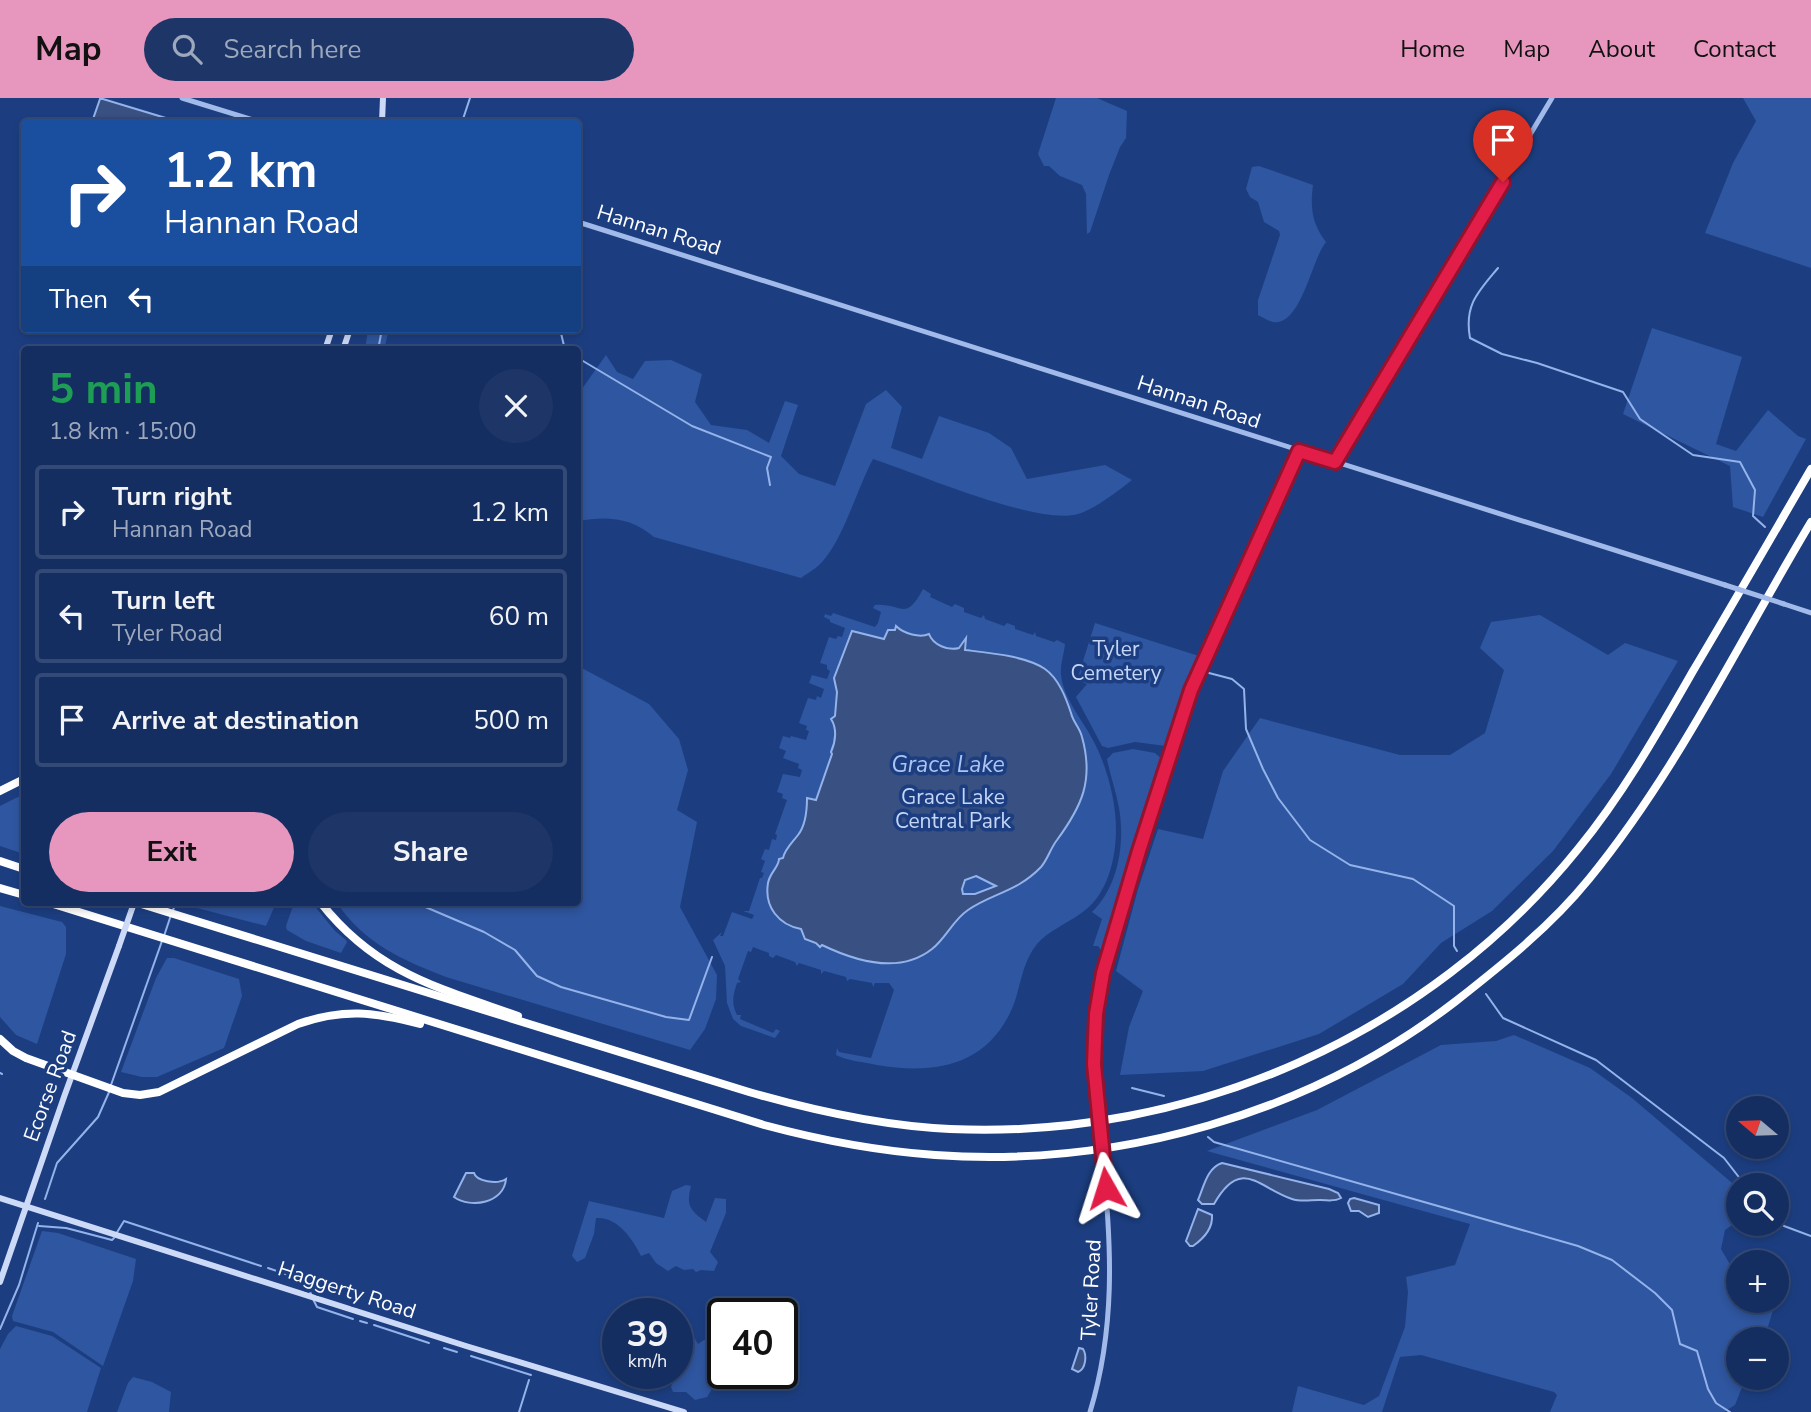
<!DOCTYPE html>
<html lang="en">
<head>
<meta charset="utf-8">
<style>
	body { margin:0; font-family:"Nunito Sans",sans-serif; background:#1e3667; color:#f1f3f6; height:100vh; display:flex; flex-direction:column; font-size:26px; white-space:nowrap }
	* { box-sizing:border-box; margin:0 }
	p { font-size:23px; color:#9da8bd }
	.icon { flex:none; width:38px; height:38px; fill:none; stroke:currentColor; stroke-width:2; stroke-linecap:round; stroke-linejoin:round }
	.map { position:relative; flex:1; overflow:hidden }
	.side { position:absolute; left:21px; top:248px; width:560px; height:560px; display:flex; flex-direction:column; background:#152e61; border-radius:7px; box-shadow:0 4px 10px #0003,0 0 0 2px #344a76 }
	.side>* { flex:none }
	.hud { position:absolute; left:21px; top:21px; width:560px; height:214px; border-radius:7px; box-shadow:0 4px 10px #0003,0 0 0 2px #344a76; background:#1a4fa0; color:#fff; overflow:hidden }
	.needle { width:46px; rotate:289deg }
	.tools { position:absolute; left:1726px; top:998px; display:grid; gap:14px }
	.tools a { display:grid; place-items:center; width:63px; height:63px; border-radius:50%; background:#152e61; box-shadow:0 4px 10px #0003,0 0 0 2px #344a76; font-size:35px }
	.speed { position:absolute; left:602px; top:1200px; display:flex; gap:14px; font-size:35px; font-weight:700; text-align:center }
	.speed>* { display:grid; place-content:center; width:91px; height:91px; border-radius:50%; background:#152e61; box-shadow:0 4px 10px #0003,0 0 0 2px #344a76; line-height:1 }
	.speed small { font-size:18px; font-weight:400 }
	.speed .limit { border:4px solid #111; border-radius:10px; background:#fff; color:#111 }
	.pin { position:absolute; display:grid; place-items:center; width:60px; height:60px; color:#fff; margin:-72px -30px; border-radius:50% 50% 50% 0; rotate:-45deg; box-shadow:0 0 7px #0007 }
	.pin .icon { rotate:45deg }
	.me { position:absolute; width:77px; margin:-38px; rotate:354deg; stroke-linejoin:round; filter:drop-shadow(0 0 5px #0008) }
	.turn { display:flex; align-items:center; gap:24px; height:147px; padding:0 28px; font-size:32px }
	.turn .icon { width:91px; height:91px; stroke-width:2.5 }
	.turn b { display:block; font-size:49px; line-height:60px }
	.then { display:flex; align-items:center; height:66px; padding:0 28px; background:#0003; gap:14px; font-size:26px }
	.round { display:grid; place-items:center; flex:none; width:74px; height:74px; border-radius:37px; background:#1e3667 }
	.overview { display:flex; align-items:center; justify-content:space-between; height:119px; padding:0 28px }
	h1 { font-size:42px; font-weight:700; line-height:52px; color:#1e9e55 }
	.cta { display:flex; gap:14px; margin-top:auto; padding:14px 28px }
	.cta a { flex:1; height:80px; border-radius:42px; background:#e797bd; color:#111; font-size:28px; font-weight:700; line-height:80px; text-align:center }
	.cta a+a { background:#1e3667; color:#f1f3f6 }
	ul { padding:0; list-style:none }
	li { display:flex; align-items:center; gap:21px; height:94px; margin:0 14px 10px; padding:0 14px; border:4px solid #344a76; border-radius:7px }
	li div { flex:1 }
	li b { display:block; font-size:26px }
	li em { font-style:normal }
	header { display:flex; align-items:center; gap:42px; box-sizing:border-box; height:98px; padding:0 35px; background:#e797bd; color:#111 }
	header strong { font-size:33px }
	nav { display:flex; gap:38px; margin-inline-start:auto; font-size:24px }
	.search { width:490px; height:63px; background:#1e3667; display:flex; align-items:center; gap:18px; box-sizing:border-box; padding:0 24px; border-radius:38px; color:#9da8bd; font-size:26px }
	.map>svg:first-child { display:block }
	.green { fill:#2f56a0 }
	.water { fill:#385082; stroke:#94b3eb; stroke-width:2; fill-rule:evenodd }
	.lines { fill:none; stroke-linecap:round; stroke-linejoin:round }
	.stream { stroke:#94b3eb; stroke-width:2 }
	.tertiary { stroke:#a1baea; stroke-width:5 }
	.secondary { stroke:#ccdaf7; stroke-width:6 }
	.motorway { stroke:#fff; stroke-width:8 }
	.tertiary-bridge { stroke:#a1baea; stroke-width:5 }
	.secondary-bridge { stroke:#ccdaf7; stroke-width:6 }
	.route-casing { stroke:#92132f; stroke-width:18 }
	.route { stroke:#e11d48; stroke-width:12 }
	.labels { text-anchor:middle; dominant-baseline:central; stroke-width:7; stroke-linejoin:round; paint-order:stroke }
	.street-label { font-size:21px; fill:#fff; stroke:#1c3e81 }
	.park-label { font-size:21px; fill:#c5d6f7; stroke:#1c3e81 }
	.water-label { font-size:23px; font-style:italic; fill:#acc4f1; stroke:#1c3e81 }
</style>
</head>
<body>
<header>
<strong>Map</strong>
<div class="search"><svg class="icon" aria-label="search" viewBox="0 0 24 24"><circle cx="10" cy="10" r="6"/><path d="M15 15l6 6"/></svg>Search here</div>
<nav><a>Home</a><a>Map</a><a>About</a><a>Contact</a></nav>
</header>
<div class="map">
<svg width="1811" height="1314" viewBox="0 0 1811 1314">
	<rect width="100%" height="100%" fill="#1c3e81"/>
	<g class="green">
		<path d="M1056 0H1097L1127 13 1126 40 1120 49 1109 77 1090 134 1087 136 1086 96 1082 87 1060 78 1049 68H1044L1038 56Z"/>
		<path d="M1743 0H1811V170L1705 135 1733 65 1756 23Z"/>
		<path d="M1259 68 1313 87C1310 110 1312 126 1326 144 1312 160 1301 229 1273 224 1268 223 1262 219 1258 217V202L1280 137 1279 133 1264 124 1258 104 1250 99 1246 91 1252 69Z"/>
		<path d="M1652 230 1742 259 1716 346 1736 353 1768 312 1798 338 1806 341 1763 419 1733 409 1730 368 1623 316Z"/>
		<path d="M368 231H389L384 252H365Z"/>
		<path d="M606 257 617 274 633 281 645 263 671 262 702 276 695 304 711 327 747 332 769 345 785 303 798 307 781 358 799 376 835 388 866 306 886 292 902 309 891 350 922 361 939 318 989 335 1011 350 1027 381 1105 367 1132 382C1118 393 1095 411 1078 416 1038 428 916 375 873 361 857 391 844 439 823 463 817 470 808 475 801 480L654 439C630 419 607 418 578 423L579 295Z"/>
		<path d="M923 491 931 496 930 499 952 509 955 506 964 510V514L981 520 984 517 985 521 1004 528 1007 525 1015 528V531L1033 537 1035 534 1036 538 1054 544 1057 542 1065 546C1064 556 1060 567 1061 577 1064 602 1083 622 1094 644 1107 669 1116 703 1116 731 1116 762 1107 799 1080 816 1066 826 1048 833 1037 846 1020 867 1021 893 1010 915 983 970 931 976 877 967 864 964 848 963 836 957L837 950 839 954 871 960 894 892 889 885H875L873 889 872 885 850 881 847 883 846 879 824 873 821 876V872L799 865 797 868 795 864 776 857 773 860 769 858V855L753 849 751 854 748 853 738 881 741 884 737 885C733 897 731 905 737 917H741L740 921 773 935 776 931 780 933 775 940 741 928 733 921 727 905 725 868 713 842 722 834 720 838H723L732 814 752 821 754 817 743 813H749L760 780H762L764 775 761 774 765 763 761 761 765 751 769 752 772 741 776 742 777 737 775 736 787 702 782 700 783 696 777 694 783 676 800 679 802 672 798 670 799 666 783 660 786 653 779 650 783 638 790 640 791 638 806 642 809 633 806 632 807 628 799 625 808 600 816 602 817 598 821 600 824 591 809 585 812 577 827 581 830 573 827 571V567L820 565 829 539 836 541 838 538 842 539 845 530 830 524V522L824 519 825 516 831 518 833 515 875 529 878 525 881 514 873 510 875 507C902 505 905 525 923 491Z"/>
		<path d="M1540 517 1608 557 1625 545 1678 563 1611 676 1553 753 1492 813 1441 845 1403 886 1319 936 1203 973 1120 977 1129 929 1143 893 1116 873 1138 791 1158 731 1203 741 1223 673 1260 620 1400 657H1450L1485 635 1504 572 1480 550 1491 524Z"/>
		<path d="M1095 525 1199 558 1166 648 1135 644 1108 650 1102 648 1076 599 1087 586 1077 582Z"/>
		<path d="M578 568 649 606 679 641 688 672 677 712 697 724 680 809 717 877 716 901 705 931 690 952 446 879C402 862 364 845 337 805H578Z"/>
		<path d="M1133 651 1155 655 1163 662 1122 796 1118 797 1116 800 1120 803 1103 855 1098 848H1093L1102 821 1092 814C1119 788 1125 744 1119 710 1116 693 1110 677 1107 661L1113 655Z"/>
		<path d="M24 696V756L0 748V708Z"/>
		<path d="M191 805H276L266 828 197 810Z"/>
		<path d="M294 805H312L335 833 346 842 347 844 341 855 306 843 287 832 286 828Z"/>
		<path d="M0 808 62 824 66 829V856L37 946 16 937 0 919Z"/>
		<path d="M167 860H174L239 881 242 898 224 950 157 979H142L121 974 156 880Z"/>
		<path d="M1514 937 1590 970 1632 1000 1738 1090V1123L1725 1132 1721 1151 1732 1170 1738 1174V1202H1776L1777 1200 1764 1241H1738V1279H1746L1735 1307 1724 1314H1550L1557 1297 1554 1294 1421 1257 1400 1259 1382 1314H1292L1298 1288 1364 1307 1379 1298 1405 1229 1408 1194 1406 1179 1455 1167 1470 1126 1207 1053 1317 1012 1441 947 1496 943Z"/>
		<path d="M686 1087 691 1088C686 1108 690 1112 706 1124L715 1100 726 1101V1115L710 1154 718 1164 714 1173 701 1172 696 1174 693 1171 684 1172 676 1168 668 1173 656 1165 649 1155 641 1158C633 1141 617 1118 596 1120L594 1136 585 1160 577 1164 572 1158 589 1103 664 1120 672 1093Z"/>
		<path d="M42 1133 58 1135 136 1161 133 1183 103 1268 53 1234 13 1223 12 1218Z"/>
		<path d="M16 1228 52 1238 101 1270 87 1314H0V1251L8 1236Z"/>
		<path d="M689 1236H692L698 1246 704 1242 723 1243V1276H727L719 1292 712 1291 707 1299 695 1302 686 1294H673L671 1289Z"/>
		<path d="M133 1279 152 1284 171 1294 169 1314H117L128 1285Z"/>
	</g>
	<g class="water">
		<path d="M100 1H103L179 24H92Z"/>
		<path d="M896 528C904 536 920 540 929 536 933 547 948 553 959 550L966 540 965 552C990 555 1026 558 1045 571 1059 581 1066 600 1071 615 1073 624 1080 630 1082 639 1094 682 1082 708 1057 742 1050 751 1048 761 1041 769 1017 794 993 795 968 812 953 822 946 840 932 851 899 877 855 863 822 847L820 849 816 845 805 841 801 831C779 827 764 809 768 785 770 774 779 769 779 761L783 760C785 751 792 745 798 737 806 727 807 713 807 700L816 702 832 656 831 654C836 643 837 630 831 621L835 618 837 594 834 580 852 533 884 541 888 532H895ZM976 778 996 788 975 796H963L962 791 965 782Z"/>
		<path d="M1222 1065 1329 1091 1338 1095 1341 1100C1334 1104 1328 1102 1320 1102 1310 1102 1301 1104 1292 1101 1259 1090 1241 1058 1214 1106H1202L1198 1102C1204 1088 1207 1070 1222 1065Z"/>
		<path d="M466 1075H474C476 1083 497 1087 506 1081 504 1105 471 1111 454 1099Z"/>
		<path d="M1354 1100 1379 1107V1115L1368 1119 1359 1113H1351L1348 1105 1350 1101Z"/>
		<path d="M1198 1111 1212 1117C1213 1130 1203 1141 1193 1148H1190L1186 1143Z"/>
		<path d="M1079 1250 1083 1251C1087 1257 1086 1271 1078 1274L1072 1271Z"/>
	</g>
	<g class="lines">
		<g class="stream">
			<path d="M462 24 470 0"/>
			<path d="M578 142H580L578 151"/>
			<path d="M1498 170C1478 194 1464 207 1470 240L1502 256 1537 265 1623 294 1640 321 1693 357 1740 364 1755 392 1753 418 1765 429"/>
			<path d="M560 231 565 252"/>
			<path d="M378 252 382 231"/>
			<path d="M578 260 692 328 771 359 767 370 770 387"/>
			<path d="M1209 575 1232 581 1244 591 1246 631 1263 671 1278 700 1310 742 1350 767 1413 781 1454 808V848L1457 853"/>
			<path d="M416 805 484 834 515 852 537 878 561 889 666 919 689 922 712 859"/>
			<path d="M173 812 176 805"/>
			<path d="M164 838 171 817"/>
			<path d="M1486 896 1503 920 1596 962 1724 1060 1745 1087"/>
			<path d="M0 975 2 976"/>
			<path d="M111 987 162 843"/>
			<path d="M1132 990 1164 998"/>
			<path d="M1208 1039 1214 1044 1578 1148 1612 1162 1655 1195 1672 1212 1680 1246 1697 1253 1708 1291 1716 1305 1730 1314"/>
			<path d="M45 1101 57 1065 98 1019 110 992"/>
			<path d="M1776 1120 1784 1128 1811 1138"/>
			<path d="M39 1128 66 1130 112 1142 114 1140"/>
			<path d="M116 1136 124 1123 261 1168"/>
			<path d="M268 1170 297 1180"/>
			<path d="M307 1187 311 1196"/>
			<path d="M313 1201 317 1209 353 1221"/>
			<path d="M360 1223 367 1225"/>
			<path d="M374 1227 429 1245"/>
			<path d="M0 1231 19 1187 38 1125"/>
			<path d="M444 1250 457 1254"/>
			<path d="M471 1258 531 1277"/>
			<path d="M519 1314 529 1282"/>
		</g>
		<g class="tertiary">
			<path d="M182 0 260 24"/>
			<path d="M578 124 1725 487"/>
			<path d="M1335 364 1552 0"/>
			<path d="M1784 506 1811 515"/>
			<path d="M1097 1007 1094 954 1099 894 1139 753 1195 582 1299 353"/>
			<path d="M1090 1314C1115 1232 1112 1150 1103 1066"/>
		</g>
		<g class="secondary">
			<path d="M382 24 383 0"/>
			<path d="M325 252 332 231"/>
			<path d="M343 252 350 231"/>
			<path d="M0 1100 466 1248 684 1314"/>
			<path d="M0 1184 64 999 119 848"/>
		</g>
		<g class="motorway">
			<path d="M0 693 24 681"/>
			<path d="M0 763 24 771"/>
			<path d="M0 790 24 797"/>
			<path d="M50 805 764 1027C820 1042 877 1053 935 1057 1118 1070 1310 1016 1456 903 1503 866 1550 829 1589 781 1678 672 1739 544 1811 424"/>
			<path d="M138 805 749 994C815 1013 882 1028 950 1031 1190 1042 1428 937 1578 751 1623 696 1658 634 1693 573 1733 506 1772 438 1811 371"/>
			<path d="M321 805C376 875 439 890 518 918"/>
			<path d="M0 941 13 953 26 960 123 995 140 997 159 994 298 926C343 910 375 914 420 926"/>
		</g>
		<g class="tertiary-bridge">
			<path d="M1725 487 1784 506"/>
			<path d="M1097 1007 1103 1066"/>
		</g>
		<path class="secondary-bridge" d="M119 848 134 805"/>
	</g>
	<g class="lines">
		<defs>
			<path id="route" d="M1106 1090 1094 966 1096 916 1103 875 1139 753 1191 592 1299 353 1335 364 1503 84"/>
		</defs>
		<use href="#route" class="route-casing"/>
		<use href="#route" class="route"/>
	</g>
	<g class="labels">
		<g class="street-label">
			<text transform="translate(659 132) rotate(17)">Hannan Road</text>
			<text transform="translate(1199 304) rotate(18)">Hannan Road</text>
			<text transform="translate(50 988) rotate(-70)">Ecorse Road</text>
			<text transform="translate(347 1192) rotate(18)">Haggerty Road</text>
			<text transform="translate(1091 1192) rotate(-87)">Tyler Road</text>
		</g>
		<g class="park-label">
			<text x="1116" y="551">Tyler<tspan x="1116" dy="24">Cemetery</tspan></text>
			<text x="953" y="699">Grace Lake<tspan x="953" dy="24">Central Park</tspan></text>
		</g>
		<g class="water-label">
			<text x="948" y="666">Grace Lake</text>
		</g>
	</g>
</svg>
<div class="tools">
<a><svg class="needle" viewBox="-14 -14 28 28"><path d="M0-13l5 13h-10z" fill="#e53935"/><path d="M0 13l5-13h-10z" fill="#9da8bd"/></svg></a>
<a><svg class="icon" aria-label="search" viewBox="0 0 24 24"><circle cx="10" cy="10" r="6"/><path d="M15 15l6 6"/></svg></a>
<a>+</a>
<a>−</a>
</div>
<div class="speed"><div>39<small>km/h</small></div><div class="limit">40</div></div>
<div class="pin" style="left:1503px;top:84px;background:#d93025"><svg class="icon" aria-label="arrive" viewBox="0 0 24 24"><path d="M6 21V4h12l-3 4 3 4H6"/></svg></div>
<svg class="me" style="left:1106px;top:1090px" viewBox="-20 -20 40 40"><path d="M0-17L14 15 0 8-14 15z" fill="#e11d48" stroke="#fff" stroke-width="4"/></svg>
<div class="hud">
<div class="turn"><svg class="icon" aria-label="right" viewBox="0 0 24 24"><path d="M7 20v-9h11M14 6l5 5-5 5"/></svg><div><b>1.2 km</b>Hannan Road</div></div>
<div class="then">Then<svg class="icon" aria-label="left" viewBox="0 0 24 24"><path d="M17 20v-9H6M10 6l-5 5 5 5"/></svg></div>
</div>
<section class="side">
<div class="overview"><div><h1>5 min</h1><p>1.8 km · 15:00</p></div><a class="round"><svg class="icon" aria-label="close" viewBox="0 0 24 24"><path d="M6 6l12 12M18 6L6 18"/></svg></a></div>
<ul>
<li><svg class="icon" aria-label="right" viewBox="0 0 24 24"><path d="M7 20v-9h11M14 6l5 5-5 5"/></svg><div><b>Turn right</b><p>Hannan Road</p></div><em>1.2 km</em></li>
<li><svg class="icon" aria-label="left" viewBox="0 0 24 24"><path d="M17 20v-9H6M10 6l-5 5 5 5"/></svg><div><b>Turn left</b><p>Tyler Road</p></div><em>60 m</em></li>
<li><svg class="icon" aria-label="arrive" viewBox="0 0 24 24"><path d="M6 21V4h12l-3 4 3 4H6"/></svg><div><b>Arrive at destination</b></div><em>500 m</em></li>
</ul>
<div class="cta"><a>Exit</a><a>Share</a></div>
</section>
</div>
</body>
</html>
